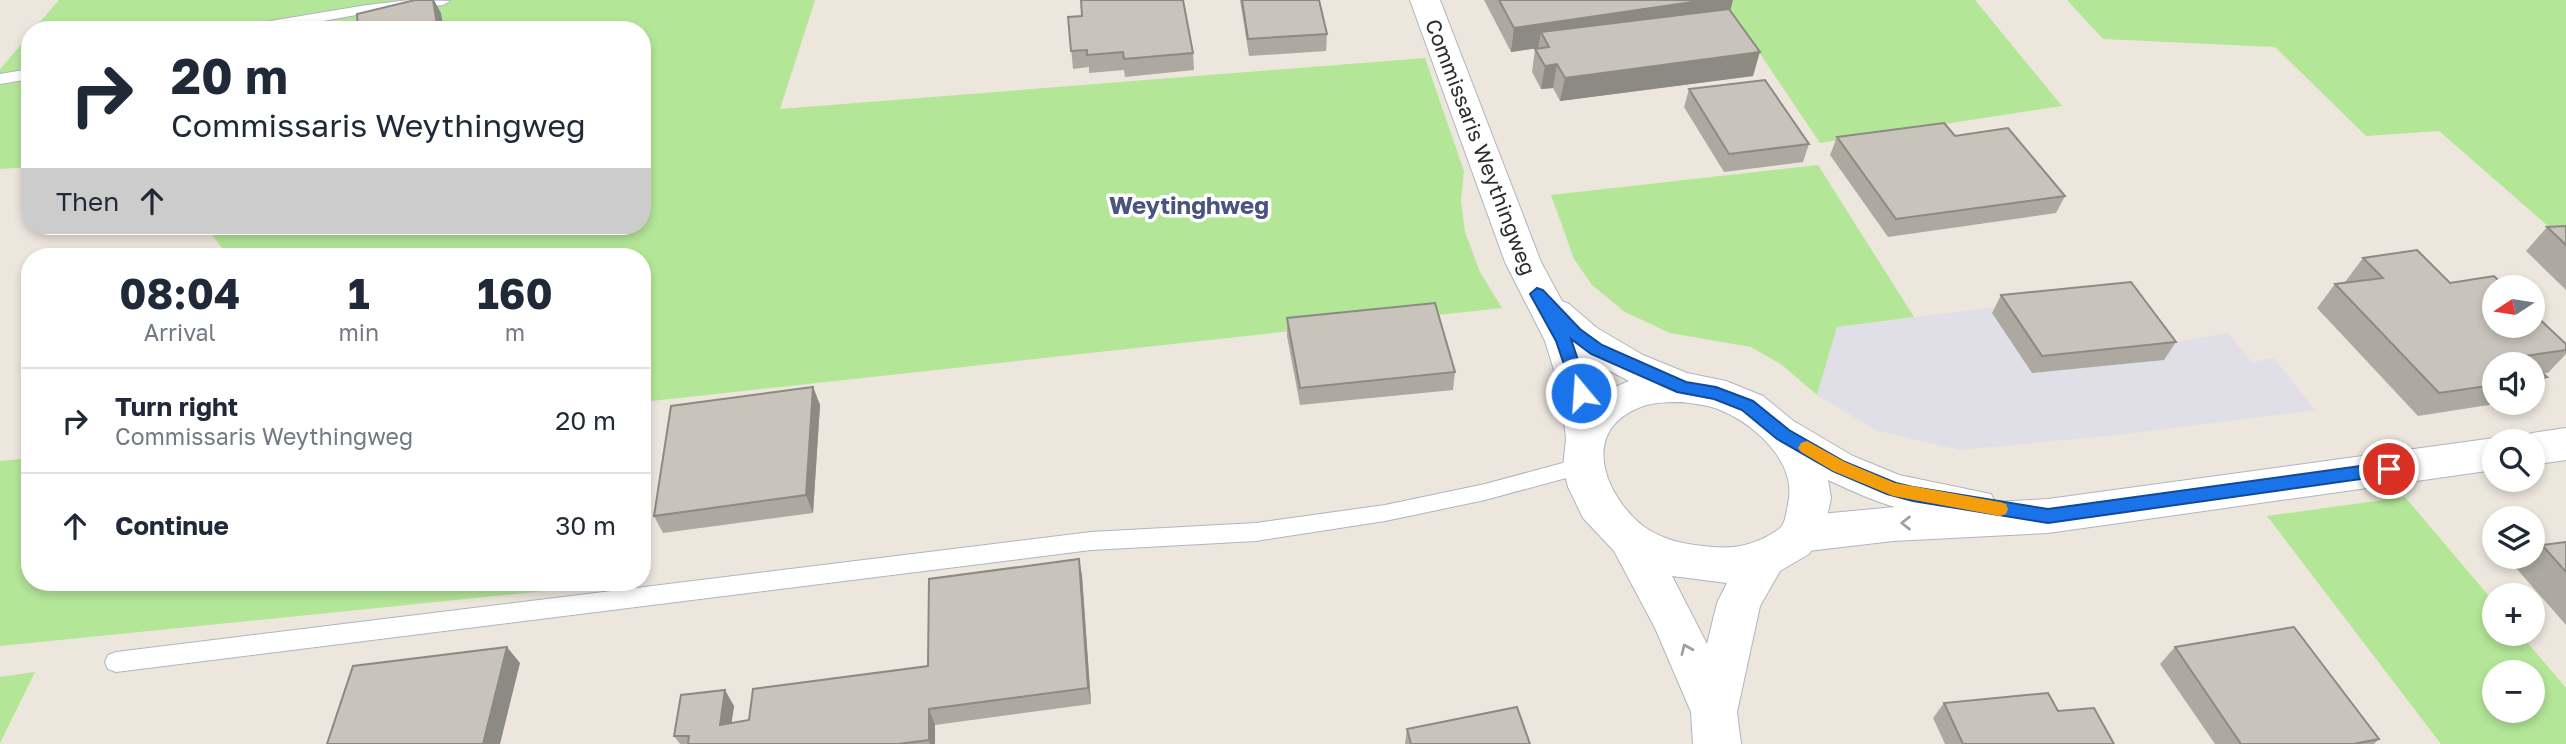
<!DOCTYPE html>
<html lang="en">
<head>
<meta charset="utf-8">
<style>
	body { margin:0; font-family:"Golos Text",sans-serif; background:#f6f6f7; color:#1f2937; height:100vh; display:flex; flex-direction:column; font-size:26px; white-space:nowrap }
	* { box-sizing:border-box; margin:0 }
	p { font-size:23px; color:#747a83 }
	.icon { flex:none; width:38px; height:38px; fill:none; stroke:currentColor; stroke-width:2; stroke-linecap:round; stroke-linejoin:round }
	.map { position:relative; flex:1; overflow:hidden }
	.sheet { position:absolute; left:21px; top:248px; width:630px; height:343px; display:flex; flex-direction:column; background:#fff; border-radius:28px; box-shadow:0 4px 10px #0003 }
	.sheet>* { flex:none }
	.hud { position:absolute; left:21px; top:21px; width:630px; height:214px; border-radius:28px; box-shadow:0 4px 10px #0003; background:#fff; color:#1f2937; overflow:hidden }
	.needle { width:46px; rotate:258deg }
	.tools { position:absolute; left:2482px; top:275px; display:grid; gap:14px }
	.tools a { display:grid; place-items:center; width:63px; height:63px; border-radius:50%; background:#fff; box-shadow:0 4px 10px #0003; font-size:35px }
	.pin { position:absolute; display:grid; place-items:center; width:60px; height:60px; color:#fff; margin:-30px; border:4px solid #fff; border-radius:50%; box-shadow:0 2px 7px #0007 }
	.me { position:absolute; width:77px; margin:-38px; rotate:342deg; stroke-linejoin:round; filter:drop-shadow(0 0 5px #0008) }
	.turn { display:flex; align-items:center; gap:24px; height:147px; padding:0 35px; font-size:32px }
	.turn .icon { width:91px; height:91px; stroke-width:2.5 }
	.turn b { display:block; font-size:49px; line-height:60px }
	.then { display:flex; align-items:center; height:66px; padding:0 35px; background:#0003; gap:14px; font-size:26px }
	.eta { display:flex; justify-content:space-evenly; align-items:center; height:119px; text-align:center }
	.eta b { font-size:42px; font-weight:700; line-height:49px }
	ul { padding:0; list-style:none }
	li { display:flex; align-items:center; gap:21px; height:105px; padding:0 35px; border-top:2px solid #e0e1e3 }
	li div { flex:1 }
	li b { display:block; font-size:26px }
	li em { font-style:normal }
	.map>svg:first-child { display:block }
	.industrial { fill:#e0dee6 }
	.green { fill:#b4e698; fill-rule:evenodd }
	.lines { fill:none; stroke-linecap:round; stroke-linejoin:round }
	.service-casing { stroke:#b1b4bf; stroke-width:2 }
	.tertiary-casing { stroke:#b1b4bf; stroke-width:2 }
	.secondary-casing { stroke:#b1b4bf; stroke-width:2 }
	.service { fill:#fff; fill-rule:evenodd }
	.tertiary { fill:#fff; fill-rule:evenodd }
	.secondary { fill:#fff; fill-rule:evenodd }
	.wall { fill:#ada9a1 }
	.shaded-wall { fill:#8d8983 }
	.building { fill:#c9c4bb; stroke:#8d8983; stroke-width:2 }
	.oneway { stroke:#a0a0a0 }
	.route { fill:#1a73e8; stroke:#114b97; stroke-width:2 }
	.slow { fill:#f59e0b }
	.labels { text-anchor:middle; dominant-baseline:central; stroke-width:7; stroke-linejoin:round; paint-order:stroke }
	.street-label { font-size:21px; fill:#2b2b2b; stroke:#fff }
	.quarter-label { font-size:24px; font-weight:bold; fill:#4a547e; stroke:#fff }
</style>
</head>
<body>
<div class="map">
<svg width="2566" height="744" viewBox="0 0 2566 744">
	<rect width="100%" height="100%" fill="#ede6dd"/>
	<path class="industrial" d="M2124 291 2168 344 2228 333 2252 362 2274 358 2315 410 2117 435 1959 450 1876 430 1817 395 1837 327Z"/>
	<g class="green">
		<path d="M59 0H815L780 109 1425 58 1464 171 1461 201 1465 232 1480 272 1502 308 642 402V257H229L205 226H642V30H33Z"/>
		<path d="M1724 0H1975L2062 106 1820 143Z"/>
		<path d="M2067 0H2566V232L2556 233 2439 131 2366 136 2275 47 2103 39Z"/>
		<path d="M30 34V167L0 169V69Z"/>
		<path d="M1818 165 1914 317 1837 327 1817 395 1782 365 1751 347 1670 333 1625 312 1592 285 1574 259 1551 195Z"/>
		<path d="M30 458V583H586L585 587 0 646V461Z"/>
		<path d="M2405 497 2494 602V634H2520L2566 688V744H2441L2267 516ZM2532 672V710H2494V672Z"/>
		<path d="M35 672 0 743V677Z"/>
	</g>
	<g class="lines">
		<defs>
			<g id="service">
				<path d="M410 0 450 1 443 5 367 13 273 30H239L246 25 367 5Z"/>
				<path d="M30 69V79L0 84V74Z"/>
				<path d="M1581 458 1588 460 1591 466 1588 472 1485 500 1385 521 1256 541 1091 550 116 672 108 669 105 662 108 655 116 652 1091 532 1256 523 1385 505 1485 484Z"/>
			</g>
			<g id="tertiary">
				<path d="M1783 419 1797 423 1853 456 1899 475 1991 494 1995 502 2048 499 2494 438 2503 441H2494V470L2048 533 1893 541 1800 552 1785 547 1779 535 1785 523 1831 513 1895 507C1864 498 1778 461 1763 434L1769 423Z"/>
				<path d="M2566 428V460L2532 465V441H2516L2532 433Z"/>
			</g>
			<path id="secondary" d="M1410 0H1440L1541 262 1562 301 1569 304 1597 328 1643 355 1687 373 1726 381 1763 396 1802 428 1826 467 1831 498 1824 531 1809 554 1780 571 1760 606 1737 712 1741 744H1693L1691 712 1655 628 1614 551 1583 518 1568 487 1563 467 1566 439 1561 393 1545 341 1505 262ZM1589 360 1629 381 1601 393ZM1683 402C1695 404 1709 405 1720 410 1755 424 1798 463 1788 504 1786 513 1786 523 1779 529 1755 546 1732 550 1703 546 1682 544 1661 539 1643 526 1604 495 1579 430 1641 407 1654 402 1669 402 1683 402ZM1672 576 1727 583 1717 603 1707 644Z"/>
		</defs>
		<use href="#service" class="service-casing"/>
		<use href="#tertiary" class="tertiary-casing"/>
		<use href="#secondary" class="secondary-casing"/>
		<use href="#service" class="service"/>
		<use href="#tertiary" class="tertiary"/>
		<use href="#secondary" class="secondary"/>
	</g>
	<g class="wall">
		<path d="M1240 0H1319L1327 34 1326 51 1249 56Z"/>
		<path d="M1484 0H1733L1730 11 1753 76 1560 101 1553 88 1541 89 1532 72 1535 49 1538 48 1511 52Z"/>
		<path d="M1068 17 1193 53 1194 70 1125 77 1124 70 1089 73V67L1073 69Z"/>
		<path d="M1689 89 1809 144 1803 162 1724 172 1684 107Z"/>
		<path d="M1955 136 2065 196 2056 213 1888 237 1830 155 1837 137Z"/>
		<path d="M2566 226V290L2526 251 2547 227Z"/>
		<path d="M2363 258 2450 283 2566 344V354L2548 373H2543L2547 377 2532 391V364H2494V402H2508L2418 416 2317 308 2335 284 2345 282Z"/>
		<path d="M2001 295 2176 342 2164 360 2032 373 1992 313Z"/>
		<path d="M1287 318 1455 372 1453 390 1300 405 1287 336Z"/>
		<path d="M813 387 820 405 813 513 663 533 654 516Z"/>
		<path d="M2566 542V625L2516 568 2529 556H2532V553L2542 545Z"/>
		<path d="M1079 559 1082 576 1091 704 935 725V744H680L674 736 734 706 731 723 749 720 928 666Z"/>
		<path d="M2175 647 2379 739 2374 744H2215L2160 664Z"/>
		<path d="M1944 703 2058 711 2114 744H1945L1933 718Z"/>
		<path d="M1407 729 1530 744H1405Z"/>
	</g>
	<g class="shaded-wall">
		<path d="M433 0H434L441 13 444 30H438Z"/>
		<path d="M1706 0H1733L1728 19 1541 32 1538 48 1511 52 1514 28Z"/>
		<path d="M1760 52 1753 76 1560 101 1565 78Z"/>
		<path d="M1557 64 1553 88 1541 89 1545 66Z"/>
		<path d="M813 387 820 405 813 513 806 495Z"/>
		<path d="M1079 559 1082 576 1091 704 1088 688Z"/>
		<path d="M507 647 520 663 500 744H483Z"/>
		<path d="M725 690 734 706 729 740 720 725Z"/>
		<path d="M929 709 935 725V744H930L929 740Z"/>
	</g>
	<g class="building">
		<path d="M415 0H433L438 30H358L357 14Z"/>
		<path d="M1081 0H1183L1193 53 1124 59 1123 52 1087 55V50L1071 51 1068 17 1082 16Z"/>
		<path d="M1242 0H1319L1327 34 1248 39Z"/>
		<path d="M1499 0H1706L1514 28Z"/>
		<path d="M1729 9 1760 52 1565 78 1557 64 1545 66 1535 49 1549 47 1541 32Z"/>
		<path d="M1765 80 1809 144 1729 154 1689 89Z"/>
		<path d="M1944 123 1955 136 2008 128 2065 196 1896 219 1837 137Z"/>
		<path d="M2566 226V245L2547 227Z"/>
		<path d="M2417 250 2450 283 2494 276 2505 287H2494V326H2532V312L2566 344V350L2525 356 2547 377 2532 379V364H2494V385L2439 393 2335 284 2383 278 2363 258Z"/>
		<path d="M2131 282 2176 342 2042 356 2001 295Z"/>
		<path d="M1435 303 1455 372 1300 388 1287 318Z"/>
		<path d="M813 387 806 495 654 516 671 406Z"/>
		<path d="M2566 542V572L2542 545Z"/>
		<path d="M1079 559 1088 688 929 709V740L898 744H688L689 736H674L681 695 725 690 720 725 749 720 753 689 928 666 929 579Z"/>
		<path d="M2294 627 2379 739 2353 744H2241L2175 647Z"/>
		<path d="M507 647 483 744H327L353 666Z"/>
		<path d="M2048 693 2058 711 2094 708 2114 744H1963L1944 703Z"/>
		<path d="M1517 707 1530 744H1411L1407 729Z"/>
	</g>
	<defs><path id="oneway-chevron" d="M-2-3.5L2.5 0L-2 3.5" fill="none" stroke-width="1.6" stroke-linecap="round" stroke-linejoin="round" transform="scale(1.75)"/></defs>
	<g class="oneway">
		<use href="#oneway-chevron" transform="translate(1906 523) rotate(-180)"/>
		<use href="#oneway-chevron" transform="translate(1686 649) rotate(-114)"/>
	</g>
	<path class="route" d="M1537 288 1543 290 1580 329 1602 345 1686 382 1716 387 1753 401 1789 430 1845 462 1896 483 1913 487 2048 509 2389 462 2395 464 2397 469 2395 474 2389 475 2048 523 1913 501 1887 494 1833 471 1777 439 1742 410 1714 399 1677 392 1591 354 1571 339 1589 393 1586 397H1575L1556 341 1530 294Z"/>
	<path class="slow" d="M1807 441 1845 462 1895 483 2000 502 2006 504 2008 509 2006 514 2000 516 1893 496 1833 471 1801 452 1798 448 1801 443Z"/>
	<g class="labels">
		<g class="street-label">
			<text transform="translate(1481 147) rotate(69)">Commissaris Weythingweg</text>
		</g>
		<g class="quarter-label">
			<text x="1189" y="204">Weytinghweg</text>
		</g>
	</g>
</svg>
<div class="tools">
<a><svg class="needle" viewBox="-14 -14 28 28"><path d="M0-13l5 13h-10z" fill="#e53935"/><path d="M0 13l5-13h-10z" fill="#747a83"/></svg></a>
<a><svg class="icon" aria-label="sound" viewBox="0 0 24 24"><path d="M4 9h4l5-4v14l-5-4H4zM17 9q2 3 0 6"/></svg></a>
<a><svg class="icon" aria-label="search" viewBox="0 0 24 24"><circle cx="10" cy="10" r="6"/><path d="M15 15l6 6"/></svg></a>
<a><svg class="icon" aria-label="layers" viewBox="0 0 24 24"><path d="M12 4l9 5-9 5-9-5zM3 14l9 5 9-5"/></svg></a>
<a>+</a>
<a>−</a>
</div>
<div class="pin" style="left:2389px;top:469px;background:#d93025"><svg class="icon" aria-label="arrive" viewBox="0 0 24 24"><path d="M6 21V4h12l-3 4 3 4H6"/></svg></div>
<svg class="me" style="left:1581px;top:393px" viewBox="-20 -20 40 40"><circle r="17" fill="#1a73e8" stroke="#fff" stroke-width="3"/><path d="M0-11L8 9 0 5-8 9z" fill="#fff"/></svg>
<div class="hud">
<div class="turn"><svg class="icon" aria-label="right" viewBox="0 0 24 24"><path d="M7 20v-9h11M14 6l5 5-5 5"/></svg><div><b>20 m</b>Commissaris Weythingweg</div></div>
<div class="then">Then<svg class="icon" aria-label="ahead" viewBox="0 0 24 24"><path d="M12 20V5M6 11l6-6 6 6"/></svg></div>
</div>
<section class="sheet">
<div class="eta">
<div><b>08:04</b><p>Arrival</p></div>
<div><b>1</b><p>min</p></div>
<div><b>160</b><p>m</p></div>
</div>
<ul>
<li><svg class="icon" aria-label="right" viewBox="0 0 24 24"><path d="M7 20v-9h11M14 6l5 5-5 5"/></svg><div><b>Turn right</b><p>Commissaris Weythingweg</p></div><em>20 m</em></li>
<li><svg class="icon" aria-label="ahead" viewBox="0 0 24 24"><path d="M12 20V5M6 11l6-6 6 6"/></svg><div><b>Continue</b></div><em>30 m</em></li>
</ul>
</section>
</div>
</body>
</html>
